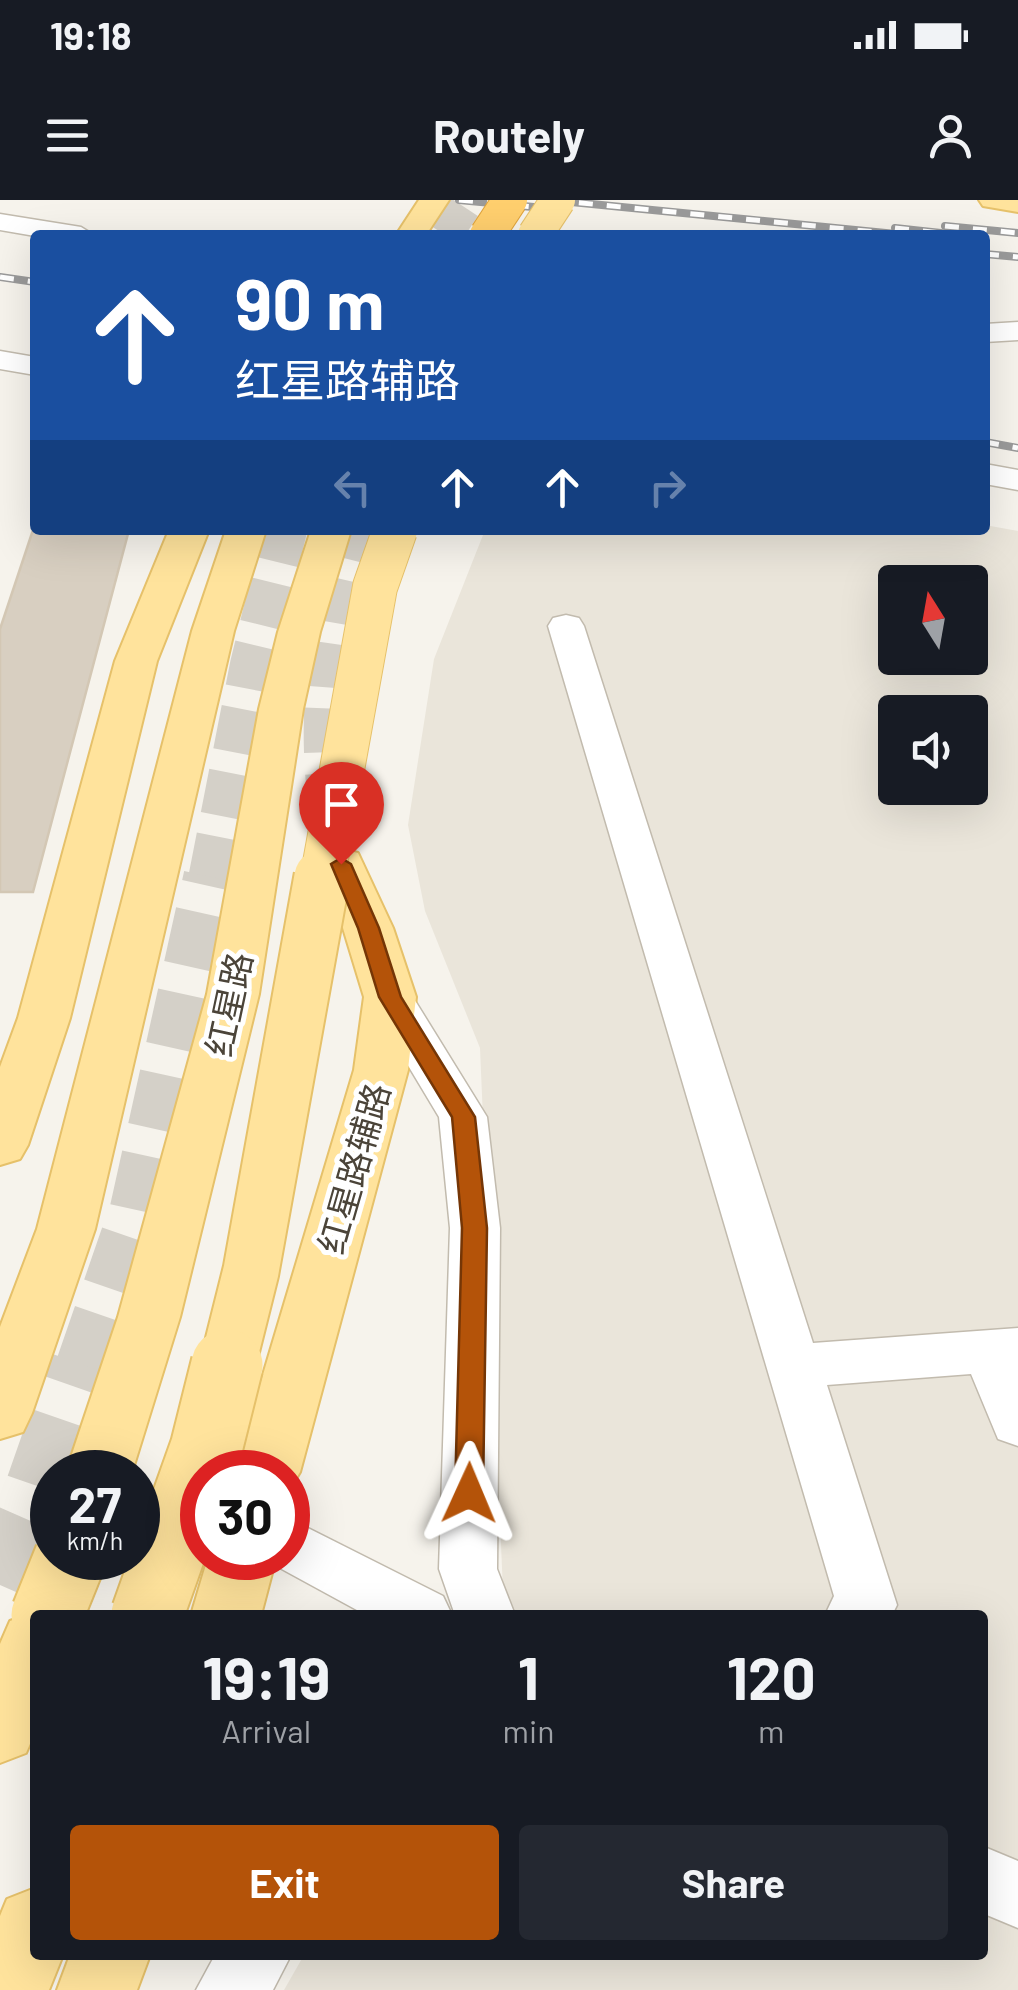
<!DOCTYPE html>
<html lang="en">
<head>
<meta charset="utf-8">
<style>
	body { margin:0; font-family:Barlow,"Noto Sans SC",sans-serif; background:#242831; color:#f1f3f6; height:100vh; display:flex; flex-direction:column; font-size:38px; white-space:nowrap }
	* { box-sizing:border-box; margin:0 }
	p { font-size:32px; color:#9ea1a6 }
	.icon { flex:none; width:55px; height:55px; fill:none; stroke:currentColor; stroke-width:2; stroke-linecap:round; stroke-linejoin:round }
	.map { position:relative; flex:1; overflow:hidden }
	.details { position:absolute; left:30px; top:1410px; width:958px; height:350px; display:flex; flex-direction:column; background:#171b24; border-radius:10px; box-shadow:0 10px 40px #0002 }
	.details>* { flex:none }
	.banner { position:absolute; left:30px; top:30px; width:960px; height:305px; border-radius:10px; box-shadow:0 10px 40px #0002; background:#1a4fa0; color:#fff; overflow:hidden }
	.needle { width:65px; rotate:349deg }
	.buttons { position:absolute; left:878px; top:365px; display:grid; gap:20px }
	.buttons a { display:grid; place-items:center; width:110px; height:110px; border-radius:10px; background:#171b24; box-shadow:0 10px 40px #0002; font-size:50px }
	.speed { position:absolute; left:30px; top:1250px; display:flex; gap:20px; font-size:50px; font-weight:700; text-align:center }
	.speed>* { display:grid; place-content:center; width:130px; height:130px; border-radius:50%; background:#171b24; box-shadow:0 10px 40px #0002; line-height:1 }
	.speed small { font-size:25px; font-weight:400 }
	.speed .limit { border:15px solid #d22; background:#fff; color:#111 }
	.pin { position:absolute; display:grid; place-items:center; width:85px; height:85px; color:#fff; margin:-102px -42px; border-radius:50% 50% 50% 0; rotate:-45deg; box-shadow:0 0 10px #0007 }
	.pin .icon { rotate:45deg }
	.me { position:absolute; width:110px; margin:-55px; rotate:1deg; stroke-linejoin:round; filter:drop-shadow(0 0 8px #0008) }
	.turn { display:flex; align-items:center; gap:35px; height:210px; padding:0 40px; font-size:45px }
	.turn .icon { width:130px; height:130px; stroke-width:2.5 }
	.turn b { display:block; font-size:70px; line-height:85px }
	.lanes { display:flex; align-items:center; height:95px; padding:0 40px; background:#0003; justify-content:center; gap:50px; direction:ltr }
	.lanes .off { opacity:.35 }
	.eta { display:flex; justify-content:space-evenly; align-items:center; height:170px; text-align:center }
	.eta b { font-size:60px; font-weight:700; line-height:70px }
	.action { display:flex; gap:20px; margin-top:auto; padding:20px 40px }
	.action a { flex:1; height:115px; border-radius:10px; background:#b45309; color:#fff; font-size:40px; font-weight:700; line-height:115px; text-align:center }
	.action a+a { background:#242831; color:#f1f3f6 }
	.status { display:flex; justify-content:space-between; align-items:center; height:70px; padding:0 50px; background:#171b24; direction:ltr }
	.status svg { height:28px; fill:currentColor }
	header { display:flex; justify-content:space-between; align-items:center; height:130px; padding:0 40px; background:#171b24; font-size:45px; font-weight:700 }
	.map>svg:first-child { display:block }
	.residential { fill:#eae5da; fill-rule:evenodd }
	.building { fill:#d8cfc1; stroke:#d3c7b4; stroke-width:2.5 }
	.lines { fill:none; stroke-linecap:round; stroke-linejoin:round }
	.major-tunnel-far3 { stroke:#d4d0c8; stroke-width:34; stroke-dasharray:34 18; stroke-linecap:butt }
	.major-tunnel-far2 { stroke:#d4d0c8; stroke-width:44; stroke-dasharray:44 21; stroke-linecap:butt }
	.major-tunnel-far1 { stroke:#d4d0c8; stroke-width:55; stroke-dasharray:55 28; stroke-linecap:butt }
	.major-tunnel { stroke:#d4d0c8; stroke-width:71; stroke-dasharray:71 35; stroke-linecap:butt }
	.minor-casing { stroke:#c2bbae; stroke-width:3 }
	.major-casing { stroke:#e6c16a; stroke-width:4 }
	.minor { fill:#fff; fill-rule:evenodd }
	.major { fill:#ffe39c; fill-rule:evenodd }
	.rail-casing { stroke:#9a9a9a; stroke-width:8 }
	.rail { stroke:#fff; stroke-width:5; stroke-dasharray:14; stroke-linecap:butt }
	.major-bridge-far3-casing { stroke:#e6c16a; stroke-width:36; stroke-linecap:butt }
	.major-bridge-far2-casing { stroke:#e6c16a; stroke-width:46; stroke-linecap:butt }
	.major-bridge-far1-casing { stroke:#e6c16a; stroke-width:59; stroke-linecap:butt }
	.major-bridge-casing { stroke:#e6c16a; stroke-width:75; stroke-linecap:butt }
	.highway-bridge-casing { stroke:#e0a43c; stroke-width:36; stroke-linecap:butt }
	.major-bridge-far3 { stroke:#ffe39c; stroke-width:34 }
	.major-bridge-far2 { stroke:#ffe39c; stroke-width:44 }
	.major-bridge-far1 { stroke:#ffe39c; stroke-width:55 }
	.major-bridge { stroke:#ffe39c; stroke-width:71 }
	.highway-bridge { stroke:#ffcf6e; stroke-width:34 }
	.route { fill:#b45309; stroke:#753606; stroke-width:2.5 }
	.labels { text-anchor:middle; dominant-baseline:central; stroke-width:10; stroke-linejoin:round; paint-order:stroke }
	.street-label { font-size:35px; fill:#4b4439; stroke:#fff }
</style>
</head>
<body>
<div class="status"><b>19:18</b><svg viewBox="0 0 49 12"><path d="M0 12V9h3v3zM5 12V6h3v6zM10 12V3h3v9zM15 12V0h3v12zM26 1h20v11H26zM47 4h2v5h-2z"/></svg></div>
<header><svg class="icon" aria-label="menu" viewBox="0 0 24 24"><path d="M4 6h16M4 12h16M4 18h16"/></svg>Routely<svg class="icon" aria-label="person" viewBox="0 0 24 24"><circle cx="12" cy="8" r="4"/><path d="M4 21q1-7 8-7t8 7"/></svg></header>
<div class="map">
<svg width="1018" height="1790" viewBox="0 0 1018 1790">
	<rect width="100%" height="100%" fill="#f6f3ec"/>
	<path class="residential" d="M985 325 1018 331V1790H284L304 1755H982V1415H504L480 848 425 711 408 625 434 459 485 330H985ZM895 382H970V458H895ZM895 512H970V588H895Z"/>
	<path class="building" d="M35 324V330H129L33 692H0V429Z"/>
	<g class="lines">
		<path class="major-tunnel-far3" d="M445 35 468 0"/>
		<g class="major-tunnel-far2">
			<path d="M332 617C317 519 330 425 357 330"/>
			<path d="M210 680 252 465 285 330"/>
		</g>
		<path class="major-tunnel-far1" d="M83 1167 137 1011 211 677"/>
		<path class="major-tunnel" d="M0 1385 34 1308 84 1165"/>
		<defs>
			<g id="minor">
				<path d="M0 14 81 27 94 35 35 36 0 30Z"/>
				<path d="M1018 122V140L985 142V124Z"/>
				<path d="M0 151 35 157V175L0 169Z"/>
				<path d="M985 264 1018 270V290L985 284Z"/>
				<path d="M566 415 579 418 584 426 813 1143 1018 1128V1246L998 1239 971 1174 827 1185 897 1405 892 1415H825L834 1396 548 426 553 418Z"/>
				<path d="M390 782 406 786 487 917 500 1028 497 1369 515 1415H455L439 1369 450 1028 439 917 367 797 374 786Z"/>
				<path d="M288 1318 443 1396 452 1415H366L267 1361 266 1358H288Z"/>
				<path d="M982 1646 1018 1661V1728L982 1713Z"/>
				<path d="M215 1755H291L273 1790H196Z"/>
			</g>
			<g id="major">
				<path d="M419 0H449L426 35H396Z"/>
				<path d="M979 0H1018V12L983 6Z"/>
				<path d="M169 330H209L157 461 70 818 28 945 20 959 0 965V867L18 818 115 461Z"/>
				<path d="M226 330H266L234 431 95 1029 32 1213 23 1232 0 1239V1127L37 1029 192 431Z"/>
				<path d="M311 330H351L320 432 303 509 259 794 180 1117 132 1272H66L118 1117 207 794 259 509 278 432Z"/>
				<path d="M341 649 358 653 393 728 416 797 408 870 300 1272 288 1292V1272H234L354 870 364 797 343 728 317 664 324 653Z"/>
				<path d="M208 1358H276L261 1415H191Z"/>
				<path d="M35 1412 43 1415H35V1532L26 1553 0 1563V1444L10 1421Z"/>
				<path d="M35 1688V1755H63L49 1790H0V1716L7 1699Z"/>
				<path d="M70 1755H150L137 1790H57Z"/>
			</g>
		</defs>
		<use href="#minor" class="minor-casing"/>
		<use href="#major" class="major-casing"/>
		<use href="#minor" class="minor"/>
		<use href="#major" class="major"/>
		<defs>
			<g id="rail">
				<path d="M459 0 565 10"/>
				<path d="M551 0 906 35"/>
				<path d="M945 26 1018 33"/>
				<path d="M895 28 959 35"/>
				<path d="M985 54 1018 57"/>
				<path d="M0 77 35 82"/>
				<path d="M985 242 1018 248"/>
			</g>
		</defs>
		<use href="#rail" class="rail-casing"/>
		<use href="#rail" class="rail"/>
		<defs>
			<path id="major-bridge-far3" d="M535 35 558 0"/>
			<path id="major-bridge-far2" d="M322 680 375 387 395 330"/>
			<path id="major-bridge-far1" d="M227 1167 251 1071 322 677"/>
			<g id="major-bridge">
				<path d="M47 1415 70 1358"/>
				<path d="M147 1415 206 1249 227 1165"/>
			</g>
			<path id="highway-bridge" d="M487 35 510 0"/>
		</defs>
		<use href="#major-bridge-far3" class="major-bridge-far3-casing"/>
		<use href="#major-bridge-far2" class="major-bridge-far2-casing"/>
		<use href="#major-bridge-far1" class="major-bridge-far1-casing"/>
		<use href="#major-bridge" class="major-bridge-casing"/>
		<use href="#highway-bridge" class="highway-bridge-casing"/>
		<use href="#major-bridge-far3" class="major-bridge-far3"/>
		<use href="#major-bridge-far2" class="major-bridge-far2"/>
		<use href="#major-bridge-far1" class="major-bridge-far1"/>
		<use href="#major-bridge" class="major-bridge"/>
		<use href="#highway-bridge" class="highway-bridge"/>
	</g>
	<path class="route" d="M341 658 351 664 379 728 401 797 475 917 487 1028 483 1293 479 1301 469 1305 459 1301 455 1293 462 1028 452 917 379 797 358 728 331 664Z"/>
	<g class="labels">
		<g class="street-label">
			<text transform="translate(228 804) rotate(-78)">红星路</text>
			<text transform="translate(353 968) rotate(-74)">红星路辅路</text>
		</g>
	</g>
</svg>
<div class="buttons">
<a><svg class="needle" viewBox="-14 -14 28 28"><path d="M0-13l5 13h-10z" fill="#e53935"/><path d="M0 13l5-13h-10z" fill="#9ea1a6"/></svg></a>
<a><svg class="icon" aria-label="sound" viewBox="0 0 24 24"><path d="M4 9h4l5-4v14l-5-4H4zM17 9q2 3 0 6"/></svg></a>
</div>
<div class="speed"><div>27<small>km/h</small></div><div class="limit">30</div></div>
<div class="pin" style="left:341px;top:664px;background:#d93025"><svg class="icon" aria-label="arrive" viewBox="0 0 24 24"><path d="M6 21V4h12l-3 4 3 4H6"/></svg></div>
<svg class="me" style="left:469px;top:1293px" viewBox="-20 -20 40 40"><path d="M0-17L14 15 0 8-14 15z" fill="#b45309" stroke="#fff" stroke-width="4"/></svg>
<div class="banner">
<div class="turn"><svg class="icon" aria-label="ahead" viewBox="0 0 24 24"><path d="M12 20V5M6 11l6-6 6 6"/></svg><div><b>90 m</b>红星路辅路</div></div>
<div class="lanes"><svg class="icon off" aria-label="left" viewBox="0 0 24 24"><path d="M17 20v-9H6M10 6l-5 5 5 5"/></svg><svg class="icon" aria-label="ahead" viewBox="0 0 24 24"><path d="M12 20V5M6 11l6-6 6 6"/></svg><svg class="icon" aria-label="ahead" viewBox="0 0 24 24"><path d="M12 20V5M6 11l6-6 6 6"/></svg><svg class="icon off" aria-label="right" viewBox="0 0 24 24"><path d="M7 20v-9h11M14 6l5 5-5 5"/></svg></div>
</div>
<section class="details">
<div class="eta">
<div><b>19:19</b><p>Arrival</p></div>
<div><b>1</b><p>min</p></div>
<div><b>120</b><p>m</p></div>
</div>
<div class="action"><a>Exit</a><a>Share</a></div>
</section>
</div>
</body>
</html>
